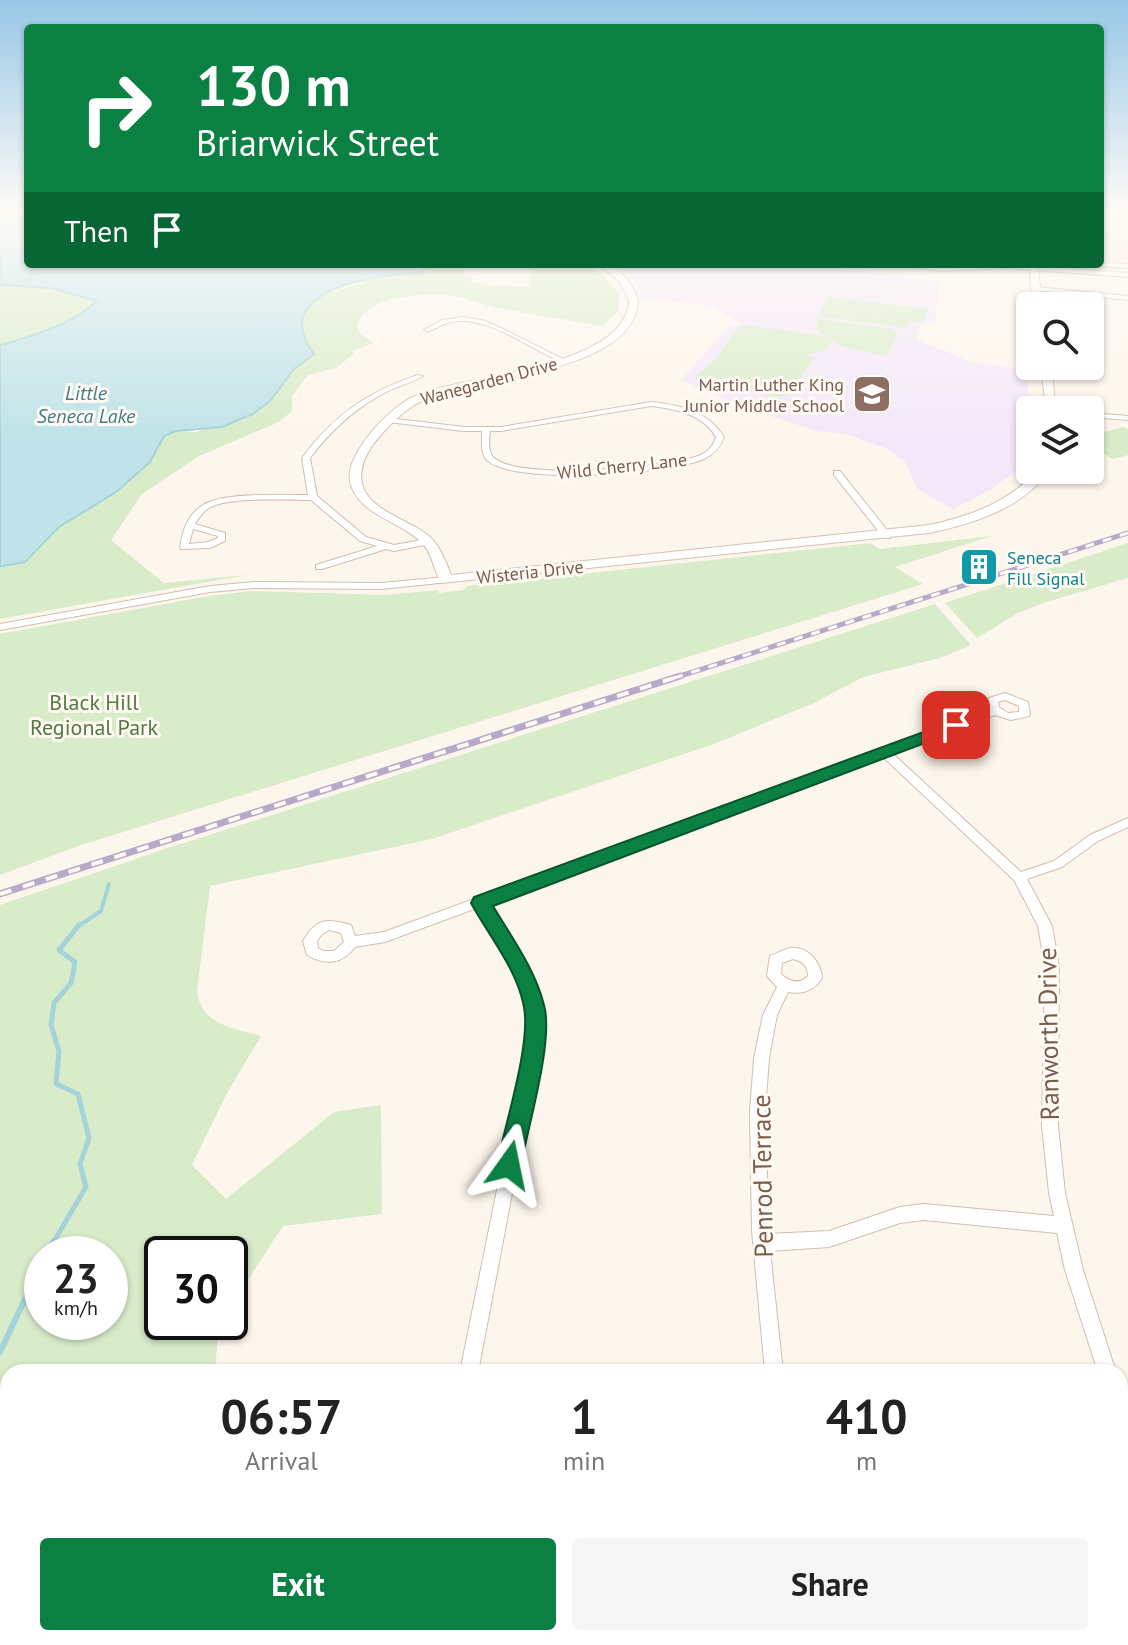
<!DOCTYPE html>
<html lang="en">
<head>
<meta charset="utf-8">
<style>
	body { margin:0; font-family:"PT Sans",sans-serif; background:#f6f6f6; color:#222; height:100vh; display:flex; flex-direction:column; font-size:30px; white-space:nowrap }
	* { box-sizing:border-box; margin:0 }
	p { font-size:26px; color:#767676 }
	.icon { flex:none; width:44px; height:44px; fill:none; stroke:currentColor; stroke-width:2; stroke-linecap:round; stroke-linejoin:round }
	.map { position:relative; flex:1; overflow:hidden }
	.details { position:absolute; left:0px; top:1364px; width:1128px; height:282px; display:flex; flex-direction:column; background:#fff; border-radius:24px 24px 0 0; box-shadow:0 2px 6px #0004 }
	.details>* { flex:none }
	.guide { position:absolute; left:24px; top:24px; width:1080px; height:244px; border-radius:8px; box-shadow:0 2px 6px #0004; background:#0b8043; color:#fff; overflow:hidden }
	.controls { position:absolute; left:1016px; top:292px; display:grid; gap:16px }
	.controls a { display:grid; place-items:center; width:88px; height:88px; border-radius:8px; background:#fff; box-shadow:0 2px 6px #0004; font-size:40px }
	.speed { position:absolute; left:24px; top:1236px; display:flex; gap:16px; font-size:40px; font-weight:700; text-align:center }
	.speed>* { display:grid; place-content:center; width:104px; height:104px; border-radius:50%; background:#fff; box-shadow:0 2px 6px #0004; line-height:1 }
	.speed small { font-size:20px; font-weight:400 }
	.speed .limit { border:4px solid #111; border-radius:12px; background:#fff; color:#111 }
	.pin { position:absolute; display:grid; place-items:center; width:68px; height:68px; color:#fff; margin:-34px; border-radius:16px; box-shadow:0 4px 12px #0006 }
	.me { position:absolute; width:88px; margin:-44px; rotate:12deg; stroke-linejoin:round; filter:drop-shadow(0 0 6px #0008) }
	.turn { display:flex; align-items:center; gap:28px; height:168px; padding:0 40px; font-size:36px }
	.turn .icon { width:104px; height:104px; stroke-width:2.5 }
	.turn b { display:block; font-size:56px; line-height:68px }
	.then { display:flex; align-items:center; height:76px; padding:0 40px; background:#0003; gap:16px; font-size:30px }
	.eta { display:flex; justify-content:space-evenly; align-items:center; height:136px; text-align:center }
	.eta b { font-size:48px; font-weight:700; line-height:56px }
	.cta { display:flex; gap:16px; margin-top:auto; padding:16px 40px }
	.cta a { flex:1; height:92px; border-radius:8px; background:#0b8043; color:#fff; font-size:32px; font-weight:700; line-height:92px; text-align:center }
	.cta a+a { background:#f6f6f6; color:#222 }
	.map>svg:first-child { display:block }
	.residential { fill:#f5e8da }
	.education { fill:#f3e8fa }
	.green { fill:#d8ecc9; fill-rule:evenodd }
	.water { fill:#bfe3e8; stroke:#a5d3da; stroke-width:2 }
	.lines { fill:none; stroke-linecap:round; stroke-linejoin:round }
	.stream-far2 { stroke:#a5d3da; stroke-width:4 }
	.stream-far1 { stroke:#a5d3da; stroke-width:5 }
	.stream { stroke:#a5d3da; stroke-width:6 }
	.street-casing { stroke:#d1beb0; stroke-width:2 }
	.secondary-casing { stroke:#d6c0b0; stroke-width:2 }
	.street { fill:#fff; fill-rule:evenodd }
	.secondary { fill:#fff; fill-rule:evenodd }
	.rail-far1-casing { stroke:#b9a8c9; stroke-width:5 }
	.rail-casing { stroke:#b9a8c9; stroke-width:7 }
	.rail-far1 { stroke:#fffaf3; stroke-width:3; stroke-dasharray:9; stroke-linecap:butt }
	.rail { stroke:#fffaf3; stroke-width:4; stroke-dasharray:12; stroke-linecap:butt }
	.route { fill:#0b8043; stroke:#07532c; stroke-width:2 }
	.labels { text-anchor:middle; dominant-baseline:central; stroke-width:6; stroke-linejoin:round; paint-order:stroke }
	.far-street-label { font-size:18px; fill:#7a5c4d; stroke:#fffaf3 }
	.far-education-label { font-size:18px; fill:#785e54; stroke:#fffaf3; text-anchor:end }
	.far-culture-label { font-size:18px; fill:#0d838f; stroke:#fffaf3; text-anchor:start }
	.far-water-label { font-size:20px; font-style:italic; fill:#437c86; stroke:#fffaf3 }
	.park-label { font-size:22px; fill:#537a41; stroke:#fffaf3 }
	.near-street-label { font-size:26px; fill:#7a5c4d; stroke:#fffaf3 }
</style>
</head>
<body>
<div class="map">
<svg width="1128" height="1645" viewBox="0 0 1128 1645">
	<rect width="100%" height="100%" fill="#fdf6ec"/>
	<path class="residential" d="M1100 209H1128V270L1047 267 1046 264H1100Z"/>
	<path class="education" d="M613 264H811L940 282 935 323 920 325 917 340 974 363 1025 369 1031 410 1026 455 1017 470 990 490 953 509 917 489 904 460 888 449 846 434 816 431 750 409 681 380 729 326 740 324 713 306 643 298 635 279Z"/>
	<g class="green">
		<path d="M451 264H466L463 275 475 279 469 281 485 285 528 287 532 272 523 264C573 264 586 253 620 294L618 311 603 326C566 320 529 314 493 307 477 303 461 296 445 295 419 294 366 296 357 326L361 334 374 343 352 351 354 354 336 368 308 375 292 396V411L279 422 199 456 142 494 111 540 164 583 247 575 0 619V566L25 562 59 527 116 492 149 462 164 436 176 431 197 432 268 402 285 380 307 309 318 297 389 273H422V268Z"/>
		<path d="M0 284 51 288 98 300C73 324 32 337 0 345Z"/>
		<path d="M829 297 928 309 923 323 909 321 906 328 878 324 880 318 876 324 848 321 850 314 845 320 818 317Z"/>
		<path d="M818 319 892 329 898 335 886 356 844 347 832 340 826 350 805 355 815 357 789 395 776 397 694 379 717 357 739 327 747 325 824 336 816 329Z"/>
		<path d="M1124 427 1128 429V455L1113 459 1090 446V435Z"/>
		<path d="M992 536 895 567 923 584 78 846 0 875V634L209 596 251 591 386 595 439 590 438 593 464 590 467 586 871 543 880 549Z"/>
		<path d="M1128 543V578L1043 603 1018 613 977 638 945 603Z"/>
		<path d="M935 604 971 645 940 658 863 677 814 703 714 744 432 839 210 886 197 992C202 1025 233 1028 261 1036L227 1093 192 1165 226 1199 334 1112 381 1105 382 1214 283 1226 240 1292 230 1284V1254H162V1322H219L215 1372H8V1638H194L200 1645H0V905L168 848ZM42 1254H110V1322H42Z"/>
	</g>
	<path class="water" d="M0 209H28V264H451L423 268V273C381 273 265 289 314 354L294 369 271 400 253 414 222 427 176 431 164 436 150 462 116 492 59 527 25 562 3 566H0V345C31 337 74 324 97 301L51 288 0 285Z"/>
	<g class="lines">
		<path class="stream-far2" d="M77 927 101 911 109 884"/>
		<path class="stream-far1" d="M53 1243 86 1187 80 1164 89 1138 78 1094 56 1084 59 1051 51 1025 54 1003 71 983 75 962 59 950 79 925"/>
		<g class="stream">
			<path d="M46 1254 54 1241"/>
			<path d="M0 1352 42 1263"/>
		</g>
		<defs>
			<g id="street">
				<path d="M1128 214V218L1100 220V216Z"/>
				<path d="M1100 263 1128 264V268L1092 265Z"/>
				<path d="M889 264 941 267 1006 264 1128 273V277L1006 268 941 271Z"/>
				<path d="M1036 287 1128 296V300L1034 290Z"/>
				<path d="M462 317 482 320 499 327 567 361 562 362C527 348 489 315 450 322 442 324 435 329 427 332L424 330 442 320Z"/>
				<path d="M418 375 423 376C413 382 399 386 388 391 356 407 331 430 310 458L317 496 366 537 394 545 427 539 431 542 430 544 394 551 386 549 322 569H316V565L377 546 360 541 311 500C287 500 234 497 213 506 205 509 199 517 195 524L225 533V541L210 548 181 549 180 547C183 530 187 515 203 505 223 492 283 495 308 495L302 458C334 415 367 392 418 375ZM193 529 218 536V538L208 542 189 544Z"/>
				<path d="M651 402C680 405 708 411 724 437 720 448 714 454 704 459 670 474 517 485 488 461 480 454 482 441 482 431H464L388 422 384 420 388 418 464 427H501ZM651 406C676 409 703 414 716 437 713 448 705 454 695 457 663 467 513 482 492 456 488 449 489 439 490 431H501Z"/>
				<path d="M1090 413 1128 416V420L1090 417Z"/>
				<path d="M834 471H840L890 534V538H884L834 475Z"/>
				<path d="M446 577 449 578V582L381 589 254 588 210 592 0 630V624L210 586 254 582 381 583Z"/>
				<path d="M1005 693 1028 702 1030 714 1029 716 1011 720 995 715 892 753 1021 872 1054 861 1090 835 1128 818V827L1098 841 1062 867 1027 879 1052 926 1059 967 1058 1126 1065 1193 1083 1270 1116 1372H1098L1065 1270 1057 1233 924 1220 900 1223 829 1247 770 1251 783 1372H765L752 1231 750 1112 754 1058 763 1015 777 987 767 976 770 956C776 954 784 949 790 948 808 946 821 962 822 978 815 990 802 995 788 992L777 1015 769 1058 765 1112 769 1234 829 1231 900 1207 924 1204 1054 1216 1049 1193 1042 1126 1045 967 1038 926 1014 880 883 757 488 904C517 951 542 984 541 1042L478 1372H460L527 1042C529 985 505 955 477 908L385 942 355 947C343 964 325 966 307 955L303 941C316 918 327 918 351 925L355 936 384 932 989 710 987 706 989 698ZM1005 700 1019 706V712L1008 713 999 707 998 702ZM329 930 341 933 344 942 334 951H323L318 948 317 941 321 935ZM793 959C802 961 808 966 808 976 799 985 790 982 781 974L782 963Z"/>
				<path d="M1120 1401 1127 1403 1128 1407V1443L1121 1441 1120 1438Z"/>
				<path d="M479 1638H501L502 1645H480Z"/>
			</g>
			<g id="secondary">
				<path d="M598 264C617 264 633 282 638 300 636 375 472 376 422 401 403 410 385 429 372 446 364 458 358 472 363 487 373 513 412 520 431 538 441 548 446 562 451 575L929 525C971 516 1009 502 1038 470H1051C1020 509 976 523 929 533L441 583C434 571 433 555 423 544 403 522 365 518 352 488 345 472 354 457 363 443 376 425 396 404 417 395 466 374 626 369 629 300L619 281Z"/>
				<path d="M1029 264H1037L1043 306H1033Z"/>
				<path d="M1041 366H1051L1056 410H1046Z"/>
			</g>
		</defs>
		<use href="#street" class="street-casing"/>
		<use href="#secondary" class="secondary-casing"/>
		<use href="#street" class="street"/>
		<use href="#secondary" class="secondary"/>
		<defs>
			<path id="rail-far1" d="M674 678 1128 533"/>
			<path id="rail" d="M0 894 680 676"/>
		</defs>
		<use href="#rail-far1" class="rail-far1-casing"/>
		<use href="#rail" class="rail-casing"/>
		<use href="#rail-far1" class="rail-far1"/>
		<use href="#rail" class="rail"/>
	</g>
	<linearGradient id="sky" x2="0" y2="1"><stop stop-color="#97c7e8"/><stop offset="0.48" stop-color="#fefbf6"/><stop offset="1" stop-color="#fefbf6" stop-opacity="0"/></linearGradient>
	<rect width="1128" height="439" fill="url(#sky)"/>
	<path class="route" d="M956 720 964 725 962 729 493 906C512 938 535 969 544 1005 554 1040 528 1126 521 1165L517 1173 509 1176 500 1173 497 1165C505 1124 531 1045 524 1007 517 969 489 936 471 903L474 897Z"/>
	<defs>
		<symbol id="school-square" viewBox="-11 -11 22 22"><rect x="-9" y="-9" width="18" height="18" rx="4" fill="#8d6e63" stroke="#fffaf3"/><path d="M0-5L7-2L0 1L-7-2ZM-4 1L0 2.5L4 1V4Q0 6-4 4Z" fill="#fff"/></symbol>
		<symbol id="building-square" viewBox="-11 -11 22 22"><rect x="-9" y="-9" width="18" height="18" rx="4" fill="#0f9aa8" stroke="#fffaf3"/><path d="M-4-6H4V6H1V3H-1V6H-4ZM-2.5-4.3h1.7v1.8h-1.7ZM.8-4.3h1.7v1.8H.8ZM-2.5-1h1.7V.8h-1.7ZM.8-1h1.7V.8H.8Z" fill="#fff"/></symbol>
	</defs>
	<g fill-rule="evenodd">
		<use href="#school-square" x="850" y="372" width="44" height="44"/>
		<use href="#building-square" x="957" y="545" width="44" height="44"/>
	</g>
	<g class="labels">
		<g class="far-street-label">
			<text transform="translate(489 381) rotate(-15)">Wanegarden Drive</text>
			<text transform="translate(622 466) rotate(-6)">Wild Cherry Lane</text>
			<text transform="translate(530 572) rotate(-6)">Wisteria Drive</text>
		</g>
		<g class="far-education-label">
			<text x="844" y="384">Martin Luther King<tspan x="844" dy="21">Junior Middle School</tspan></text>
		</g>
		<g class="far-culture-label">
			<text x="1007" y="557">Seneca<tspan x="1007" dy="21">Fill Signal</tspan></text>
		</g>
		<g class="far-water-label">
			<text x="86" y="393">Little<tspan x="86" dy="23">Seneca Lake</tspan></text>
		</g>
		<g class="park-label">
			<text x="94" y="702">Black Hill<tspan x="94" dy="25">Regional Park</tspan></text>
		</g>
		<g class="near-street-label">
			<text transform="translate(1048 1034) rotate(-91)">Ranworth Drive</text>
			<text transform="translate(762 1176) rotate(-91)">Penrod Terrace</text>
		</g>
	</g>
</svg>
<div class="controls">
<a><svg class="icon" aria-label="search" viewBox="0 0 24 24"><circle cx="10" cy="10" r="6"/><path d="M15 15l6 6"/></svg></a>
<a><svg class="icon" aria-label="layers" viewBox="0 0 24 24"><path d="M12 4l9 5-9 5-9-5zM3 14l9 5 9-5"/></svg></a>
</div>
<div class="speed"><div>23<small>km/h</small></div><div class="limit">30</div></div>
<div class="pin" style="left:956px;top:725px;background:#d93025"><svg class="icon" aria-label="arrive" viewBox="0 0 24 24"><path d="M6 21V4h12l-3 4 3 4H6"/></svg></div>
<svg class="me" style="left:509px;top:1165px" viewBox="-20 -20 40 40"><path d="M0-17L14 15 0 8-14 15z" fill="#0b8043" stroke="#fff" stroke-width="4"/></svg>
<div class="guide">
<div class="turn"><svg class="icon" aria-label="right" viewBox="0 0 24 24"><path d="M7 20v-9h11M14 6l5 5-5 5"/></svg><div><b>130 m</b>Briarwick Street</div></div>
<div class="then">Then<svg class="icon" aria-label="arrive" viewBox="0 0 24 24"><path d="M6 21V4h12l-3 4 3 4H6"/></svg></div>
</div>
<section class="details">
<div class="eta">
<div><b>06:57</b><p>Arrival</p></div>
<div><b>1</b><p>min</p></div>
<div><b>410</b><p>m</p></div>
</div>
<div class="cta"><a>Exit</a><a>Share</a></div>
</section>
</div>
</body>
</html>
